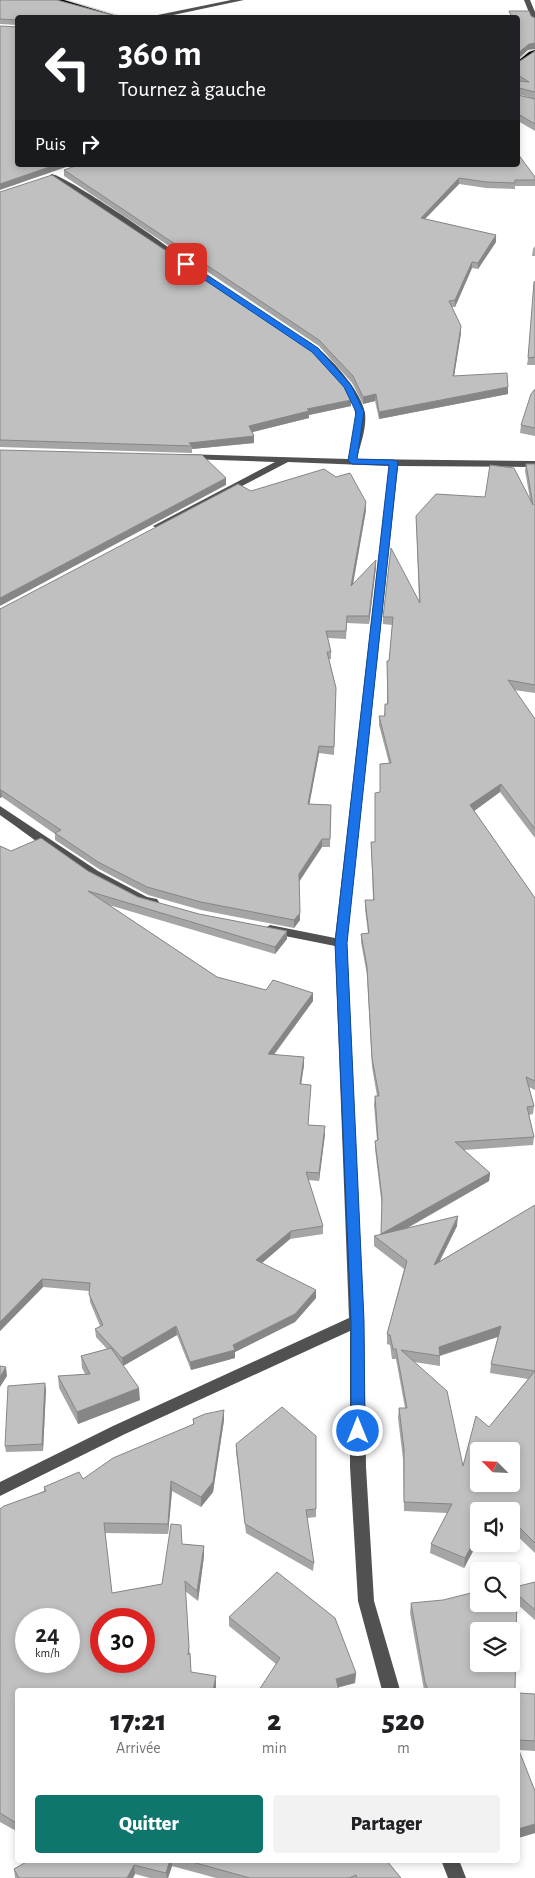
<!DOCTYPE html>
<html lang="fr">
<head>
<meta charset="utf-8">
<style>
	body { margin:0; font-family:"Alegreya Sans",sans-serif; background:#f2f2f2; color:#202124; height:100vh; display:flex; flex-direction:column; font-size:19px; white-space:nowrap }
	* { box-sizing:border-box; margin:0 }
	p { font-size:16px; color:#757577 }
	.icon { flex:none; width:28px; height:28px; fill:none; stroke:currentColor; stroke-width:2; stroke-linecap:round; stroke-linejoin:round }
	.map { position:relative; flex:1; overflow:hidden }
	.drawer { position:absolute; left:15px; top:1688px; width:505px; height:175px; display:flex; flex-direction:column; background:#fff; border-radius:5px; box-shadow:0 2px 8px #0003 }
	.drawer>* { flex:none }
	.banner { position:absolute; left:15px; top:15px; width:505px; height:152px; border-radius:5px; box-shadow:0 2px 8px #0003; background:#202124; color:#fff; overflow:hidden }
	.needle { width:32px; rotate:294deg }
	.controls { position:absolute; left:470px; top:1442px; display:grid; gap:10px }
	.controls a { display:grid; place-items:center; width:50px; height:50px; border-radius:5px; background:#fff; box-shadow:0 2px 8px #0003; font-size:25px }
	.speed { position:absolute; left:15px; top:1608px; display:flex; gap:10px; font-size:25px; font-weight:700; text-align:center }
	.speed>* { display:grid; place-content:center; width:65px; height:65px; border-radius:50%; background:#fff; box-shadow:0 2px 8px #0003; line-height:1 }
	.speed small { font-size:12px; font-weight:400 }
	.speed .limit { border:8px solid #d22; background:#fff; color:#111 }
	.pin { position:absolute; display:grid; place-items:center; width:42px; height:42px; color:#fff; margin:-21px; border-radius:10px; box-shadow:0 2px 8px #0006 }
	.me { position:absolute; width:55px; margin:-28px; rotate:0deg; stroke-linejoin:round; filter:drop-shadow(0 0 4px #0008) }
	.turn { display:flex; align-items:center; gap:18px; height:105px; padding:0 20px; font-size:22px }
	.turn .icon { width:65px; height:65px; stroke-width:2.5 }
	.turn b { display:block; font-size:35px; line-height:42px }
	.then { display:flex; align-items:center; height:48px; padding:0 20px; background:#0003; gap:10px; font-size:19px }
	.eta { display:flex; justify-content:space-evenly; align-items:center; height:85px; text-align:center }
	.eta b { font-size:30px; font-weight:800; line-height:35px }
	.cta { display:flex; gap:10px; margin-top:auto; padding:10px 20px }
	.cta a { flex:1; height:58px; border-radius:5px; background:#0f766e; color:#fff; font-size:20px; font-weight:800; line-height:58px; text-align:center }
	.cta a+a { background:#f2f2f2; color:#202124 }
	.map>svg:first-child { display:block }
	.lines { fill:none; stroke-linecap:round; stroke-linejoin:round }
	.major-casing { stroke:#dbdbdb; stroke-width:3 }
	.minor { fill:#515151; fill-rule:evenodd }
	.major { fill:#000; fill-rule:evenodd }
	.wall { fill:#a5a5a5; fill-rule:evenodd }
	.shaded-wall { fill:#868686 }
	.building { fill:#c0c0c0; stroke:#868686; fill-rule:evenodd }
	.route { fill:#1a73e8; stroke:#114b97 }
</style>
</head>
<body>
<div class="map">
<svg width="535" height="1878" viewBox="0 0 535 1878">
	<rect width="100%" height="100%" fill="#fff"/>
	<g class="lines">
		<defs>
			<g id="major">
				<path d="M54 0H64L123 18H111Z"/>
				<path d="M535 50V54L518 66V61L529 52Z"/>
			</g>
		</defs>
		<use href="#major" class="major-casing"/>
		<g class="minor">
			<path d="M231 0H244L159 18H143Z"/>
			<path d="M524 0H530L535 12V22L532 20Z"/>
			<path d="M51 174C62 173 173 248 184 260L177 262 51 178Z"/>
			<path d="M298 336C320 343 362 390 365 413 367 428 360 445 357 459L535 461V467L398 466 347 943 364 1321 366 1467 374 1601 400 1690H382L358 1601 350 1467V1331L125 1434 0 1496V1482L113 1426 349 1318 335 946 270 933 264 929 270 925 335 938 389 466 288 462 161 528 158 529 153 526 275 462 187 459 182 456 184 454 348 459C351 445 358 426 355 412 350 383 318 357 295 341V337Z"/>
			<path d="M0 806 98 871 147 897 157 899 159 902 153 906C107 897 40 843 0 815Z"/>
			<path d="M441 1860H459L466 1878H448Z"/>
		</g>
		<use href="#major" class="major"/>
	</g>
	<g class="wall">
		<path d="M0 0 18 18V25L0 24Z"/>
		<path d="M535 51V99L518 94V95V61H520Z"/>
		<path d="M518 95 535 99V131L518 121Z"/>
		<path d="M64 170 535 177V186H515V189L486 188 459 184 425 219 496 235V242L478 269 472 268 455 307H452L461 333 454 376 508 387V394L379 419 375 401 363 404 352 383 319 346 64 176Z"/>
		<path d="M0 192 351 406 309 415V418L252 432 254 436V443L192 449V453L0 447Z"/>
		<path d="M535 246V256H532L533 249Z"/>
		<path d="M535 281V365H527L528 358Z"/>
		<path d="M535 389V436L520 433 521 425Z"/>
		<path d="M526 464H535V693L514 690 535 719V838L500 792 474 811 535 898V1090L529 1087 534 1106 533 1114 529 1115 534 1137 533 1145 464 1150 490 1173 489 1181 406 1229 457 1226 440 1261 535 1205V1201V1553L511 1530V1511H479V1540L464 1568 430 1553 431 1544 447 1513 404 1511 403 1459 398 1418 399 1408H405L396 1359H392L390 1345 387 1344V1334L404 1269 374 1246V1236L381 1235 382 1207 375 1149V1141L377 1140 374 1105 375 1096H377L372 1067 367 975 361 942V934L368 933 365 909V900H373L371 842H375L380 792V764L389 763 379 725V716H384L385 704H387V661H389L392 625 383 624V617L419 602 416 516 530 499 525 471ZM498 1337 491 1364 490 1373 528 1379 489 1427 463 1466 414 1362 440 1366V1356Z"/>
		<path d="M251 491 366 510 353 585 376 567 369 624 347 623 346 639 328 638 331 652V659H329L336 688 334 755 319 753 309 804 331 805 330 847H322L299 881 300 920 294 928 201 910 148 895 99 869 55 840V834L2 797 0 798V609Z"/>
		<path d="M0 846 11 851 88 871 138 897 199 914 287 931V939L275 954 109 905 217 977 266 990 313 993V1001L274 1055 304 1057V1065L301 1084 310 1093 308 1125 325 1134 319 1181 308 1180 323 1226V1234L290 1239 262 1263 316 1298 295 1322 235 1352V1358L191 1370 177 1335 123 1366 140 1400 78 1424 59 1388 58 1376 85 1374 82 1368 81 1356 107 1349 96 1337 95 1329 100 1326 90 1302 89 1291 43 1287 0 1331Z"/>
		<path d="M46 1389 43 1451 6 1452 5 1446Z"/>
		<path d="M224 1410V1420L213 1492 201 1507 172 1491 168 1534 105 1533 112 1593 162 1584 182 1544 204 1546V1556L198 1601 185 1591 191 1672 216 1685 18 1690V1832L0 1822V1509L44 1491V1487L83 1479 193 1425V1419Z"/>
		<path d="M236 1444 316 1509V1517L307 1518 314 1563 313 1571 246 1533 236 1452Z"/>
		<path d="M535 1582V1620L517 1604 515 1690H424L410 1613 411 1603 479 1604 511 1588Z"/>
		<path d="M229 1617 356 1673 355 1683 339 1687 276 1664 229 1626Z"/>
		<path d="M518 1693 535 1694V1751L518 1750 535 1791V1833L518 1838Z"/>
		<path d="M30 1860H393L389 1863 401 1878H216L172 1866 168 1878H150L135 1874 133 1878H15L14 1869Z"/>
	</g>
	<g class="shaded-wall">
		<path d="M535 43V49L528 50 518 59V53L529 44Z"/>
		<path d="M55 165H72L0 190V184Z"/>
		<path d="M459 178V184L420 224 421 218Z"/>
		<path d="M496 235V242L478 269V263Z"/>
		<path d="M472 262V268L455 307V300Z"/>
		<path d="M461 326V333L453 383V376Z"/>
		<path d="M508 387V394L379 419V412Z"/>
		<path d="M376 394 375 401 363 404V397Z"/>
		<path d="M351 400V406L309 415V418L249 433V426L307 409Z"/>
		<path d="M254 436V443L192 449V446L189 443Z"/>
		<path d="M226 478V485L0 606V598Z"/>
		<path d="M366 502V510L351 594V586Z"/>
		<path d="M376 560V567L369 624V616Z"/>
		<path d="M319 746V753L308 812V804Z"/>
		<path d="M501 784 500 792 470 814V805Z"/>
		<path d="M0 790H1L2 797 0 798Z"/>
		<path d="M322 839V847L299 882V874Z"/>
		<path d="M300 913V920L294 928V920Z"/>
		<path d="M287 931V939L275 954V947Z"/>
		<path d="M313 993V1001L268 1062V1054Z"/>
		<path d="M304 1057V1065L300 1092V1084Z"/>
		<path d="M325 1126V1134L319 1181V1173Z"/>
		<path d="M490 1173 489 1181 382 1242 381 1234Z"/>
		<path d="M458 1216 457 1226 433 1274 434 1265Z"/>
		<path d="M291 1231 290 1239 256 1268V1260Z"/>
		<path d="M42 1279 43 1287 0 1331V1322Z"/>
		<path d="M316 1290V1298L295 1322 235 1352V1358L191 1370 190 1362 233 1345Z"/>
		<path d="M176 1326 177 1335 123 1366 122 1358Z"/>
		<path d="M501 1326 500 1336 438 1356 439 1347Z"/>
		<path d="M6 1367 7 1376 0 1387V1377Z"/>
		<path d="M45 1383 46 1389 43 1451 42 1444Z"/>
		<path d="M139 1388 140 1400 78 1424 77 1412Z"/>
		<path d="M224 1410V1420L213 1492 201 1507V1497Z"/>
		<path d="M171 1481 172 1491 168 1534V1524Z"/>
		<path d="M494 1503 493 1511H490Z"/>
		<path d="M479 1532V1540L464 1568 465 1558Z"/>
		<path d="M204 1546V1556L198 1601 197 1591Z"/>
		<path d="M356 1673 355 1683 336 1688V1679Z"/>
		<path d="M216 1676V1690H213Z"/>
		<path d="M535 1824V1833L518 1838V1829Z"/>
		<path d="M170 1860H172V1866L168 1878H167L166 1873Z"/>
		<path d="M385 1860H393L384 1868Z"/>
		<path d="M134 1865 135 1874 133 1878H127Z"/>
	</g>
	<g class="building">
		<path d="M0 0H57L123 18H18V20L0 19Z"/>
		<path d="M509 11H529L531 16 535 18V43L529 44 518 53V18H512Z"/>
		<path d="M0 26 18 27V165H55L0 184Z"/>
		<path d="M535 51V92L519 88 518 89V81L529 82 518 75V61H520Z"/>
		<path d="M518 95 535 99V124L518 114Z"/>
		<path d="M518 154 535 177V180H515V183L486 182 459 178 421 218 496 235 478 263 472 262 455 300 449 301 461 326 453 376 507 373 508 387 379 412 376 394 363 397 353 376 319 340 64 170 78 165H518Z"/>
		<path d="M52 175 311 347 343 381 351 400 307 409 309 411 249 426 254 436 189 443 192 446 0 440V192Z"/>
		<path d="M535 281V357L528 358 534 282Z"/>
		<path d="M535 389V428L521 425 531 394Z"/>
		<path d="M0 450 202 455 226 478 0 598Z"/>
		<path d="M526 464H535V685L508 680 535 719V829L501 784 470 805 535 898V1081L526 1077 534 1106 527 1107 534 1137 455 1142 490 1173 381 1234 382 1198 375 1141 378 1140 375 1096H379L372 1058 367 967 361 934 369 933 365 900H374L371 842H375V793L380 792V764L391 763 379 716H385V704H388L387 661H389L393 617H383L391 548 420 603 416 516 436 494 485 497 490 465 514 468 533 505Z"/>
		<path d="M324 469 336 477 350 473 366 502 351 586 376 560 369 616H347L346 631H326L331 652H327L336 688 334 747 319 746 308 804 331 805 330 839H322L299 874 300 913 294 920 201 902 147 887 98 862 55 833 61 830 1 790H0V609L238 484 251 491Z"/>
		<path d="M41 838 88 871 138 897 199 914 287 931 275 947 88 891 217 977 266 990 273 980 313 993 268 1054 304 1057 300 1084 311 1085 308 1125 325 1126 319 1173 306 1172 323 1226 291 1231 256 1260 316 1290 295 1314 233 1345 235 1350 190 1362 176 1326 122 1358 95 1329 103 1325 89 1294 90 1283 42 1279 0 1322V846L11 851Z"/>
		<path d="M535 1205V1371L491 1364 501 1326 439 1347 440 1356 401 1350 447 1391 463 1466 476 1416 489 1427 535 1371V1543L511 1519V1511H503L494 1503 490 1511H479V1532L465 1558 431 1544 452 1504 404 1502V1449L399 1408H407L396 1349H393L390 1335 387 1334 407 1261 374 1236 458 1216 434 1265ZM479 1451H511V1484H479Z"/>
		<path d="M111 1348 139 1388 77 1412 58 1376 90 1374 81 1356Z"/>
		<path d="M0 1366 6 1367 0 1377Z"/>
		<path d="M45 1383 42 1444 5 1446 8 1386Z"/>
		<path d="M282 1407 316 1436V1509L306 1510 314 1563 245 1524 236 1444Z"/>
		<path d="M224 1410 213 1482 201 1497 171 1481 168 1524 104 1523 112 1593 162 1584 171 1524 181 1525 182 1544 204 1546 197 1591 185 1581 189 1646 188 1655 190 1653 191 1672 216 1676 213 1690H18V1824L0 1813V1509L4 1506 46 1491 44 1487 79 1472 83 1479 113 1458 194 1424 193 1419 205 1414ZM26 1619H69V1661H26ZM101 1619H144V1661H101Z"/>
		<path d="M277 1572 335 1618 356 1673 336 1679 339 1690H259L280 1658 229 1617Z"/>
		<path d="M535 1582V1610L517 1594 515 1690H428L425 1682 411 1603 443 1600 479 1591V1604H511V1588ZM479 1631H511V1664H479Z"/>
		<path d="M518 1693 535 1694V1741L518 1740Z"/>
		<path d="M518 1748 535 1791V1824L518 1829Z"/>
		<path d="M30 1860H170L166 1873 134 1865 127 1878H19L14 1869Z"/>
		<path d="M185 1860H386L401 1878H357L356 1875 349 1878H250Z"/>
	</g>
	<path class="route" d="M184 263H189L318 348 351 385 364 412 357 459 394 460 398 462 347 943 364 1321 365 1431 363 1435 358 1436 353 1435 351 1431V1321L335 943 389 465 352 464 348 461 356 412 344 387 312 352 184 266Z"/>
</svg>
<div class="controls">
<a><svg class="needle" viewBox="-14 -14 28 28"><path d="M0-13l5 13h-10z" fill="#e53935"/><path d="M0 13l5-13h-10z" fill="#757577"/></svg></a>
<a><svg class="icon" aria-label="sound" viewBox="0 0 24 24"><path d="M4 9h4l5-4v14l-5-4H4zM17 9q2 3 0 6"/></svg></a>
<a><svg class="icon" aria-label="search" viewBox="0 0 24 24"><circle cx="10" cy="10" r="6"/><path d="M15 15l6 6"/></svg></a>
<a><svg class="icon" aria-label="layers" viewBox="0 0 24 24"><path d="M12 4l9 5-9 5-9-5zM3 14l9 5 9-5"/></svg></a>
</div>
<div class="speed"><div>24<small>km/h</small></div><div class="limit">30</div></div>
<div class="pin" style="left:186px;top:264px;background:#d93025"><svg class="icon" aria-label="arrive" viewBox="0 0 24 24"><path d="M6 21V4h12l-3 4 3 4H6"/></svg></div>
<svg class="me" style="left:358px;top:1431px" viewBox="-20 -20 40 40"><circle r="17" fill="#1a73e8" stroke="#fff" stroke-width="3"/><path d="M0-11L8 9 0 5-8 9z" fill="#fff"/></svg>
<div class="banner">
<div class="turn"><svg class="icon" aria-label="left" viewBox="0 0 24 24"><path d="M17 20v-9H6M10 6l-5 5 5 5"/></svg><div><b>360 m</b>Tournez à gauche</div></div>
<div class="then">Puis<svg class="icon" aria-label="right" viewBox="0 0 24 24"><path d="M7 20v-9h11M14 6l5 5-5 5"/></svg></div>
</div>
<section class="drawer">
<div class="eta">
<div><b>17:21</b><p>Arrivée</p></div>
<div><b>2</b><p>min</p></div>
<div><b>520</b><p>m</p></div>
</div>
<div class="cta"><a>Quitter</a><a>Partager</a></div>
</section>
</div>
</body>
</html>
